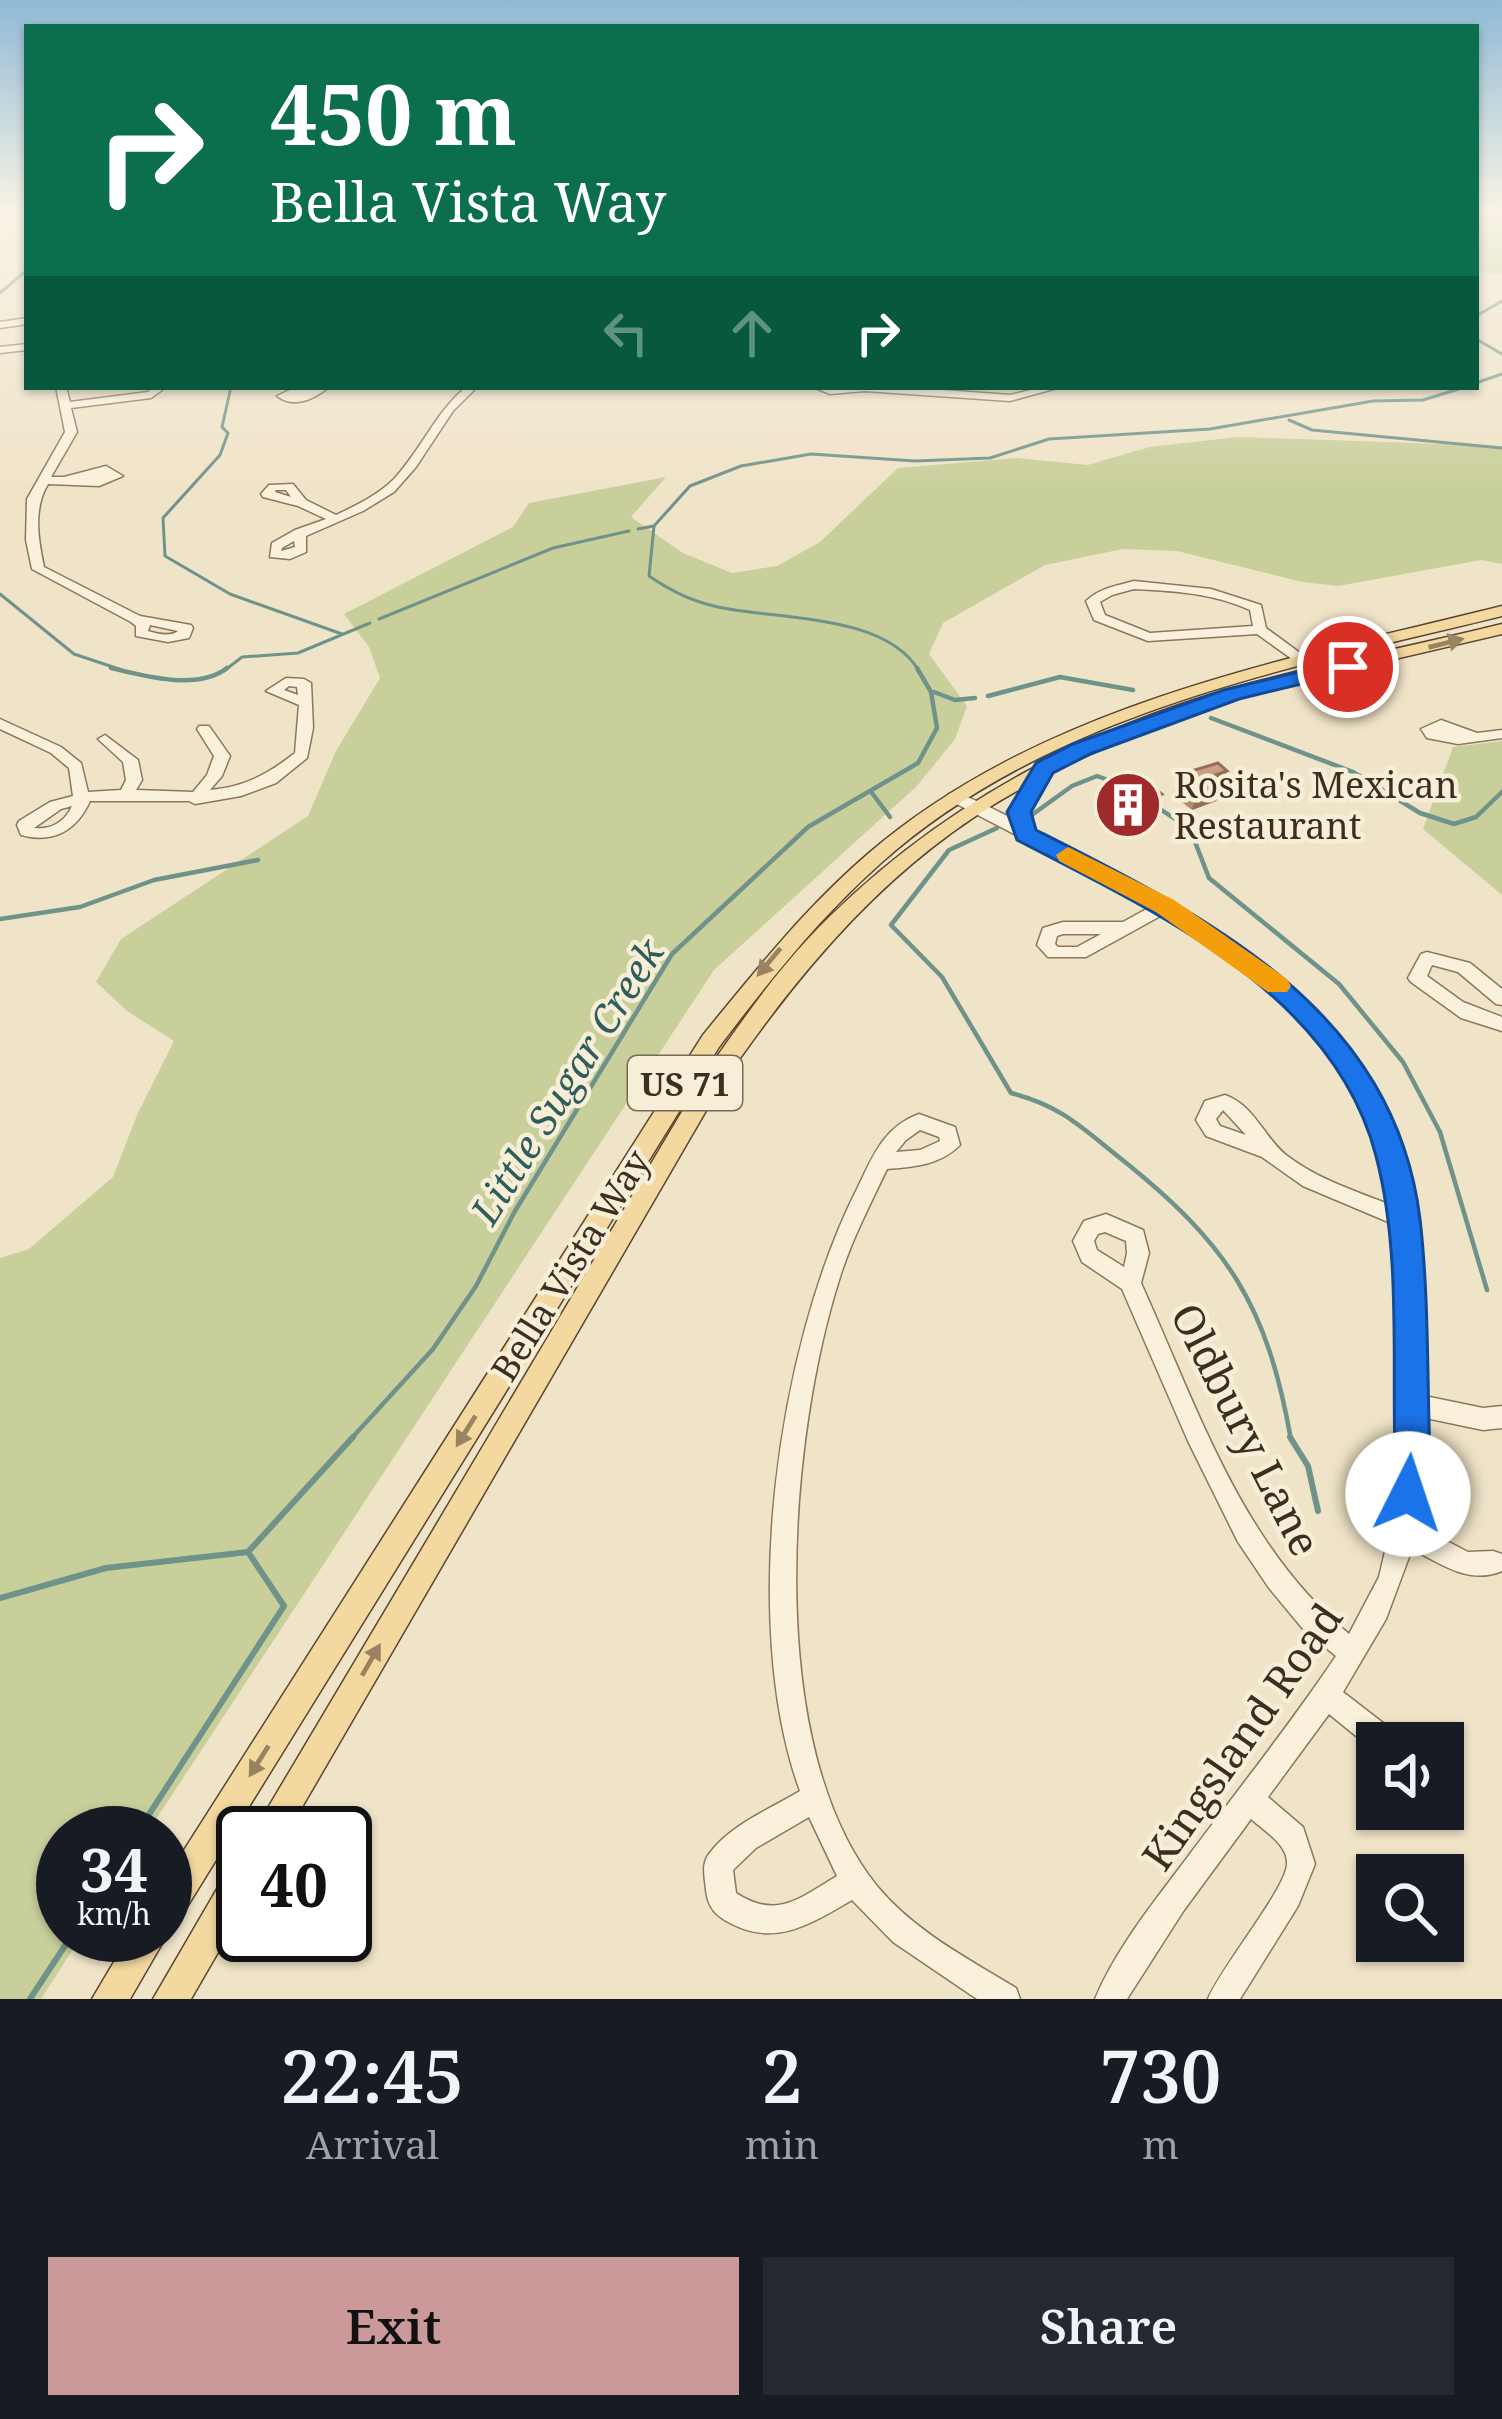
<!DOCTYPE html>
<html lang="en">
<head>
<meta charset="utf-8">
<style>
	body { margin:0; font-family:"Noto Serif",serif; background:#242831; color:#f1f3f6; height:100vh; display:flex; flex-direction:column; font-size:45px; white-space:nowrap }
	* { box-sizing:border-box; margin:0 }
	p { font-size:39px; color:#9ea1a6 }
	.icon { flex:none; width:66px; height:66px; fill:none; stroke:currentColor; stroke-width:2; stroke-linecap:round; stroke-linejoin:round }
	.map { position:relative; height:1999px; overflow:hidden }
	.details { display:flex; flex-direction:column; background:#171b24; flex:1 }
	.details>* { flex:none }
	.top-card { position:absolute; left:24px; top:24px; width:1455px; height:366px; border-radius:0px; box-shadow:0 3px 9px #0004; background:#0b6e4f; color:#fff; overflow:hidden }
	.tools { position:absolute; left:1356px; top:1722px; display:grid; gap:24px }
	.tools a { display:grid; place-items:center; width:108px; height:108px; border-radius:0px; background:#171b24; box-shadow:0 3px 9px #0004; font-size:60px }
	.speed { position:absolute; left:36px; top:1806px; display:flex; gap:24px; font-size:60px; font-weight:700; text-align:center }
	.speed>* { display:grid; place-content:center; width:156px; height:156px; border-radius:50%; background:#171b24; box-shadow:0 3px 9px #0004; line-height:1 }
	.speed small { font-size:30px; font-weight:400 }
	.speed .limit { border:6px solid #111; border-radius:18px; background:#fff; color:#111 }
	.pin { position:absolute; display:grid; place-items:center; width:102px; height:102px; color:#fff; margin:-51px; border:6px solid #fff; border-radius:50%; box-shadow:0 3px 12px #0007 }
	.me { position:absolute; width:132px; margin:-66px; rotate:4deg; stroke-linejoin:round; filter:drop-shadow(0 0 9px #0008) }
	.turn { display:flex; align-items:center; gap:42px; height:252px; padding:0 48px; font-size:54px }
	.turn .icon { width:156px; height:156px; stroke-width:2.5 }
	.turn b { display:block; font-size:84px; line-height:102px }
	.lanes { display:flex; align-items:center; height:114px; padding:0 48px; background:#0003; justify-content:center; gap:60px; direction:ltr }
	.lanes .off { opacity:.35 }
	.eta { display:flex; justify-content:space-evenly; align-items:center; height:204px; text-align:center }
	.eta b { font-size:72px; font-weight:600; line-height:84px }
	.action { display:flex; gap:24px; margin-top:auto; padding:24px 48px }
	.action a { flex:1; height:138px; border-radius:0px; background:#cc999b; color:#111; font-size:48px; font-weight:600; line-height:138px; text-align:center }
	.action a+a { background:#242831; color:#f1f3f6 }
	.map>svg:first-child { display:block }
	.green { fill:#c9cf9b }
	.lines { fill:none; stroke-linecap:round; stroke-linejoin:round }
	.stream-far2 { stroke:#6f938a; stroke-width:3 }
	.stream-far1 { stroke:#6f938a; stroke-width:4.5 }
	.stream { stroke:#6f938a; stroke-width:6 }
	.minor-casing { stroke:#8d765c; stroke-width:3 }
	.major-casing { stroke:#5b4430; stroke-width:3 }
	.minor { fill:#faf1dc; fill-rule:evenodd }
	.major { fill:#f3d9a0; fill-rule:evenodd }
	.wall { fill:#b2896c }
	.shaded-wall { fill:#916f58 }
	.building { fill:#cf9f7d; stroke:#916f58; stroke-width:3 }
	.oneway { fill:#988460 }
	.route { fill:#1a73e8; stroke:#114b97; stroke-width:3 }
	.slow { fill:#f59e0b }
	.labels { text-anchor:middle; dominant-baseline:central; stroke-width:9; stroke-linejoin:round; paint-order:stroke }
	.shield { fill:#f7eed8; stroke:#756857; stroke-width:3 }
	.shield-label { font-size:33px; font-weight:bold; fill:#3d2e20 }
	.poi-label { font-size:36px; fill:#3d2e20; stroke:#f7eed8; text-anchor:start }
	.street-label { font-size:36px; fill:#3d2e20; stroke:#f7eed8 }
	.water-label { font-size:39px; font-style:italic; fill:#2f5d5a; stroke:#f7eed8 }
	.near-street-label { font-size:42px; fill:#3d2e20; stroke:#f7eed8 }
</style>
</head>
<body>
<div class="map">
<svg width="1502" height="1999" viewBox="0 0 1502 1999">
	<rect width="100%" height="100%" fill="#f0e4c8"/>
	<g class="green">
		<path d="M1476 210H1502V274L1476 272Z"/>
		<path d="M1238 437 1502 446V564L1481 560 1338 586 1302 582 1177 551 1123 549 1045 565 943 623 929 654 967 706 955 739 917 786 714 970 147 1833H63V1935H82L41 1999H0V1258L29 1249 113 1177 137 1115 174 1041 127 1011 96 982 121 939 308 816 336 751 380 678 369 647 344 614 513 527 529 503 666 477 631 517 683 553 732 573 777 566 820 542 898 468 1017 458 1088 465 1149 447Z"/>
		<path d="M1502 741V895L1423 829 1453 747Z"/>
	</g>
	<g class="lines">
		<g class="stream-far2">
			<path d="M0 293 27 270"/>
			<path d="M1476 316 1502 301"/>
			<path d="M1476 339 1502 354"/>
			<path d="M1476 383 1502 374"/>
			<path d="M231 387 222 427 228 433 220 455 163 518 165 556 230 594 342 634"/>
			<path d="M1289 420 1312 430 1502 448"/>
			<path d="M638 529 654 526"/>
			<path d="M0 594 74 654 125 671"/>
			<path d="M379 619 553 548 629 531"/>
			<path d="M224 671 242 657 298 653 370 623"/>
			<path d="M919 671C885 613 777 620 718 607 691 601 671 591 649 576L654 526 690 486 741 466 811 454 915 461 990 458 1049 439 1210 429 1373 401 1423 400 1465 387"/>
		</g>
		<g class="stream-far1">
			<path d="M111 668C144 676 198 691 227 668"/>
			<path d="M934 692 955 700 975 698"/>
			<path d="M988 696 1060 677 1133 690"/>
			<path d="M1211 718 1353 772 1420 813 1454 824 1476 817 1502 792"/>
			<path d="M872 793 890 817"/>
			<path d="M1157 807 1190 829 1209 878 1339 984 1403 1062 1440 1132 1487 1290"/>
			<path d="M1029 817 1072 786 1097 776 1116 783"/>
			<path d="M997 828 949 850 891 925 942 977 1011 1093C1061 1106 1080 1126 1120 1158 1228 1244 1267 1304 1291 1440"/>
			<path d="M0 919 80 907 154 880 258 860"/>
			<path d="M350 1440 433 1349 476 1286 515 1211 672 954 808 827 918 763 937 728 931 692 917 668"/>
		</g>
		<g class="stream">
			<path d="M1290 1437 1308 1466 1318 1511"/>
			<path d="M0 1598 106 1568 248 1552 353 1437"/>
			<path d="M137 1833 284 1606 248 1552"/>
			<path d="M30 1999 72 1935"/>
		</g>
		<defs>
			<g id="minor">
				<path d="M27 318V324L0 328V322Z"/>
				<path d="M27 344V350L0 353V347Z"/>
				<path d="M56 387H66L70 402 148 392 150 391 146 387H159L162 390 151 398 71 408 77 432 51 477H64L106 466 123 476 99 486 48 484C33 509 38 539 44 567L140 616 191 625 193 628 189 638 168 642 136 636V626L131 622 32 569 26 540 27 499 65 432ZM150 625 178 631C171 637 158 634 148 631Z"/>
				<path d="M296 387H329C314 399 294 409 277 396Z"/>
				<path d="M466 387H477L453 411 416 467 394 492 363 511 306 536V552L290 559 270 557 272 543 295 530 326 519 298 506 263 497 261 494 269 485 293 484 306 500 336 515C357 505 378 495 394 479 421 450 435 413 466 387ZM276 490H286L291 497 275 492ZM294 541 295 547 281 551 282 548Z"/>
				<path d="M813 387H903L1010 395 1043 387H1061L1010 401 865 391 830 394Z"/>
				<path d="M1134 581 1211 589 1261 605 1266 628 1311 661 1309 664H1299L1257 634 1148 641 1094 620 1086 601C1100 588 1116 586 1134 581ZM1134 589C1175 591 1212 593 1250 610L1253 626 1150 633 1105 615 1100 602 1112 595Z"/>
				<path d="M286 678 304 679 311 683 313 728 307 758 276 783 241 796 195 804 189 801H90C77 830 54 844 21 835L17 825 19 821 50 802 73 796 69 768 51 753 0 729V719L61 747 81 763 88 792 121 790 126 780 123 762 98 739 105 735 138 760 142 780 136 790 193 792 207 775 214 756 197 729 199 726H209L230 756 222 776 210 790C245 787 268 774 295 753L299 705 266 691ZM289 686 297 687 298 695 284 690ZM72 806C65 822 51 830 34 828L61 809Z"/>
				<path d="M1441 720 1477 733 1502 730V738L1458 744 1427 738 1421 729Z"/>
				<path d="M954 792C991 805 1026 827 1061 844 1201 914 1354 998 1402 1158 1425 1233 1417 1317 1420 1395L1483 1408 1502 1406V1428L1483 1430 1421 1417V1479L1416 1525 1468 1552 1493 1551 1502 1554V1571C1469 1585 1441 1564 1412 1549L1386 1619 1343 1692 1396 1733 1400 1743H1377V1753L1329 1714 1268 1797 1303 1827 1315 1864 1298 1906 1240 1999H1208C1221 1967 1286 1889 1287 1864 1288 1844 1264 1831 1251 1819L1184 1910 1127 1999H1095C1115 1951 1150 1907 1181 1866 1233 1796 1287 1729 1336 1656L1303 1629 1269 1588 1238 1542 1188 1441 1122 1289 1082 1262 1073 1241 1084 1221 1106 1214 1143 1230 1149 1253 1141 1283C1197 1406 1241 1545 1349 1634L1379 1577 1394 1513 1398 1445 1393 1224 1303 1186 1262 1157 1206 1136 1196 1120 1205 1101 1225 1095C1255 1106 1263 1136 1286 1155 1317 1179 1355 1191 1391 1205 1372 1068 1277 983 1164 914L1086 957H1048L1037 945 1043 928 1063 922H1123L1152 906 949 800 946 797 949 794ZM1063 934H1101L1077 947H1058L1055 944 1057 936ZM1223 1110 1246 1135 1220 1126 1216 1119ZM1105 1232 1126 1241 1127 1253 1124 1267 1097 1250 1094 1241 1098 1234Z"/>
				<path d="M1427 952 1470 963 1502 989V1005L1496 1004 1458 972 1432 965 1427 976 1463 1002 1502 1017V1031L1461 1018 1411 982 1408 978 1421 954Z"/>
				<path d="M919 1114 955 1127 960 1145C940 1165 914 1167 887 1169 870 1205 852 1239 840 1277 788 1439 763 1746 877 1886 913 1930 968 1959 1016 1988L1020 1999H977L893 1942 852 1900C812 1923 777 1947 732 1924 716 1916 708 1908 706 1890 705 1878 701 1864 709 1854 730 1825 770 1809 800 1791 739 1623 777 1347 857 1189 872 1158 883 1127 919 1114ZM920 1130 939 1137 940 1141 920 1150 896 1152 906 1140ZM809 1817 837 1876C800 1898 777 1920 736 1893L733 1870 756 1848Z"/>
			</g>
			<g id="major">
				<path d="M1502 606V616C1290 668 1050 712 881 863 819 918 769 981 719 1047L177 1923 165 1928V1880L703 1035C755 971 806 907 869 853 1044 703 1285 660 1502 606Z"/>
				<path d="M1502 624V634L1267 689 1150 727 1047 774 1028 811 1035 834 1033 838H1019L1010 811 1024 787C893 858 800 969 718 1090L287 1833H253L702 1078C735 1031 768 982 807 940 922 818 1066 737 1226 690 1317 664 1410 647 1502 624Z"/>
				<path d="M243 1860V1909L191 1999H153L231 1865Z"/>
				<path d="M165 1930 167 1935 130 1999H92L130 1935H165Z"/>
			</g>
		</defs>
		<use href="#minor" class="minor-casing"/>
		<use href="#major" class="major-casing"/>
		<use href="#minor" class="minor"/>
		<use href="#major" class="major"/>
	</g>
	<g class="wall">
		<path d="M1178 775 1221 791 1216 801 1192 810 1173 795Z"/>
		<path d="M1103 792 1156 815 1132 827 1115 825 1098 813Z"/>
	</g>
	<g class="shaded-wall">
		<path d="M1227 771 1216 801 1192 810 1198 790 1215 775Z"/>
		<path d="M1162 794 1156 815 1132 827 1137 807Z"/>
	</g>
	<g class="building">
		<path d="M1218 763 1227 771 1215 775 1222 781 1198 790 1178 775Z"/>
		<path d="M1135 776 1162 794 1137 807 1120 805 1103 792Z"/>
	</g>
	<defs><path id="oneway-solid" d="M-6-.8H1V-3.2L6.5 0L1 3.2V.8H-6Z" transform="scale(3)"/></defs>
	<g class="oneway">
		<use href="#oneway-solid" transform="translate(1446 643) rotate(-14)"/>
		<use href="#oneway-solid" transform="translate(769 962) rotate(130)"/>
		<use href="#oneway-solid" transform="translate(466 1431) rotate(122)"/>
		<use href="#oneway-solid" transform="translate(371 1660) rotate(-60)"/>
		<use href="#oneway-solid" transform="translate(259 1761) rotate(122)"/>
	</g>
	<linearGradient id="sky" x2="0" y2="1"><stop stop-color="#8fbad6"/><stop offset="0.43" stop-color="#f8f3e6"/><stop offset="1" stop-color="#f8f3e6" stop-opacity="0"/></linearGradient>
	<rect width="1502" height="490" fill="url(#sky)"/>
	<path class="route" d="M1348 660 1355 662V671L1239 699 1090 754 1053 773 1031 812 1036 830C1206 916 1394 1008 1420 1219 1429 1297 1427 1378 1430 1456L1421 1506 1408 1512 1395 1506 1390 1494 1395 1456C1392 1358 1401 1251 1376 1156 1334 992 1153 911 1017 840L1007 812 1036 763 1073 744 1224 690Z"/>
	<path class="slow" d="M1068 847 1174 900 1287 979 1291 986 1287 992H1268L1156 912 1059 861 1056 855Z"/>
	<defs>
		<symbol id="building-disc" viewBox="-11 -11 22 22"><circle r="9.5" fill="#9e2a2b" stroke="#f7eed8"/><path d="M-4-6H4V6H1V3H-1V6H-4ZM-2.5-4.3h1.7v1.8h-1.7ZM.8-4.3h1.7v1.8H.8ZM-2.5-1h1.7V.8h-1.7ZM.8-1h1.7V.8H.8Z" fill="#fff"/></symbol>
	</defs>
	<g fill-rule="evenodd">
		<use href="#building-disc" x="1090" y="767" width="76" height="76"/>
	</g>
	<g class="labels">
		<rect class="shield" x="628" y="1056" width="114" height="54" rx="9"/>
		<g class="shield-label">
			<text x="685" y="1083">US 71</text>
		</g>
		<g class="poi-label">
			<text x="1174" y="784">Rosita's Mexican<tspan x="1174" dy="41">Restaurant</tspan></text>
		</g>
		<g class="street-label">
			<text transform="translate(570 1265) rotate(-58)">Bella Vista Way</text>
		</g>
		<g class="water-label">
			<text transform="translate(566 1081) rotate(-58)">Little Sugar Creek</text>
		</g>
		<g class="near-street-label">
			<text transform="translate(1247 1429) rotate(63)">Oldbury Lane</text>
			<text transform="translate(1241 1736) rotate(-55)">Kingsland Road</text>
		</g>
	</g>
</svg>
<div class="tools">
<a><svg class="icon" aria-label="sound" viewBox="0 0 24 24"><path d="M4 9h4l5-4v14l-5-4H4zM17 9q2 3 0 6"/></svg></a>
<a><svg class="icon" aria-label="search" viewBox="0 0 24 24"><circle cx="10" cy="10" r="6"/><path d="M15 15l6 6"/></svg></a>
</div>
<div class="speed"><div>34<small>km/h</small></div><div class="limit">40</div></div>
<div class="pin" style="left:1348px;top:667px;background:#d93025"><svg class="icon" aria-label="arrive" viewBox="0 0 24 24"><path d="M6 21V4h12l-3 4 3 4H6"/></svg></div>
<svg class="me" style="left:1408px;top:1494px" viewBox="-20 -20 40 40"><circle r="19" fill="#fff"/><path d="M0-13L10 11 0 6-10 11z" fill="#1a73e8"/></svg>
<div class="top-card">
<div class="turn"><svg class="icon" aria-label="right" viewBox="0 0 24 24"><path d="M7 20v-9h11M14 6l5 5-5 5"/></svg><div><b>450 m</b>Bella Vista Way</div></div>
<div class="lanes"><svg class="icon off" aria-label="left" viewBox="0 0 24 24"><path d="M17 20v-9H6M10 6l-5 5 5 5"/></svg><svg class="icon off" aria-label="ahead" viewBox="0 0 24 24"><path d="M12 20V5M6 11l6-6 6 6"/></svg><svg class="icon" aria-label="right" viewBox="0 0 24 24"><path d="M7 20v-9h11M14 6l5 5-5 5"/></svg></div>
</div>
</div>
<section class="details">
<div class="eta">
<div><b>22:45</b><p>Arrival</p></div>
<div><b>2</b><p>min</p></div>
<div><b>730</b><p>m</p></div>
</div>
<div class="action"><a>Exit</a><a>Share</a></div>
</section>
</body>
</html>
